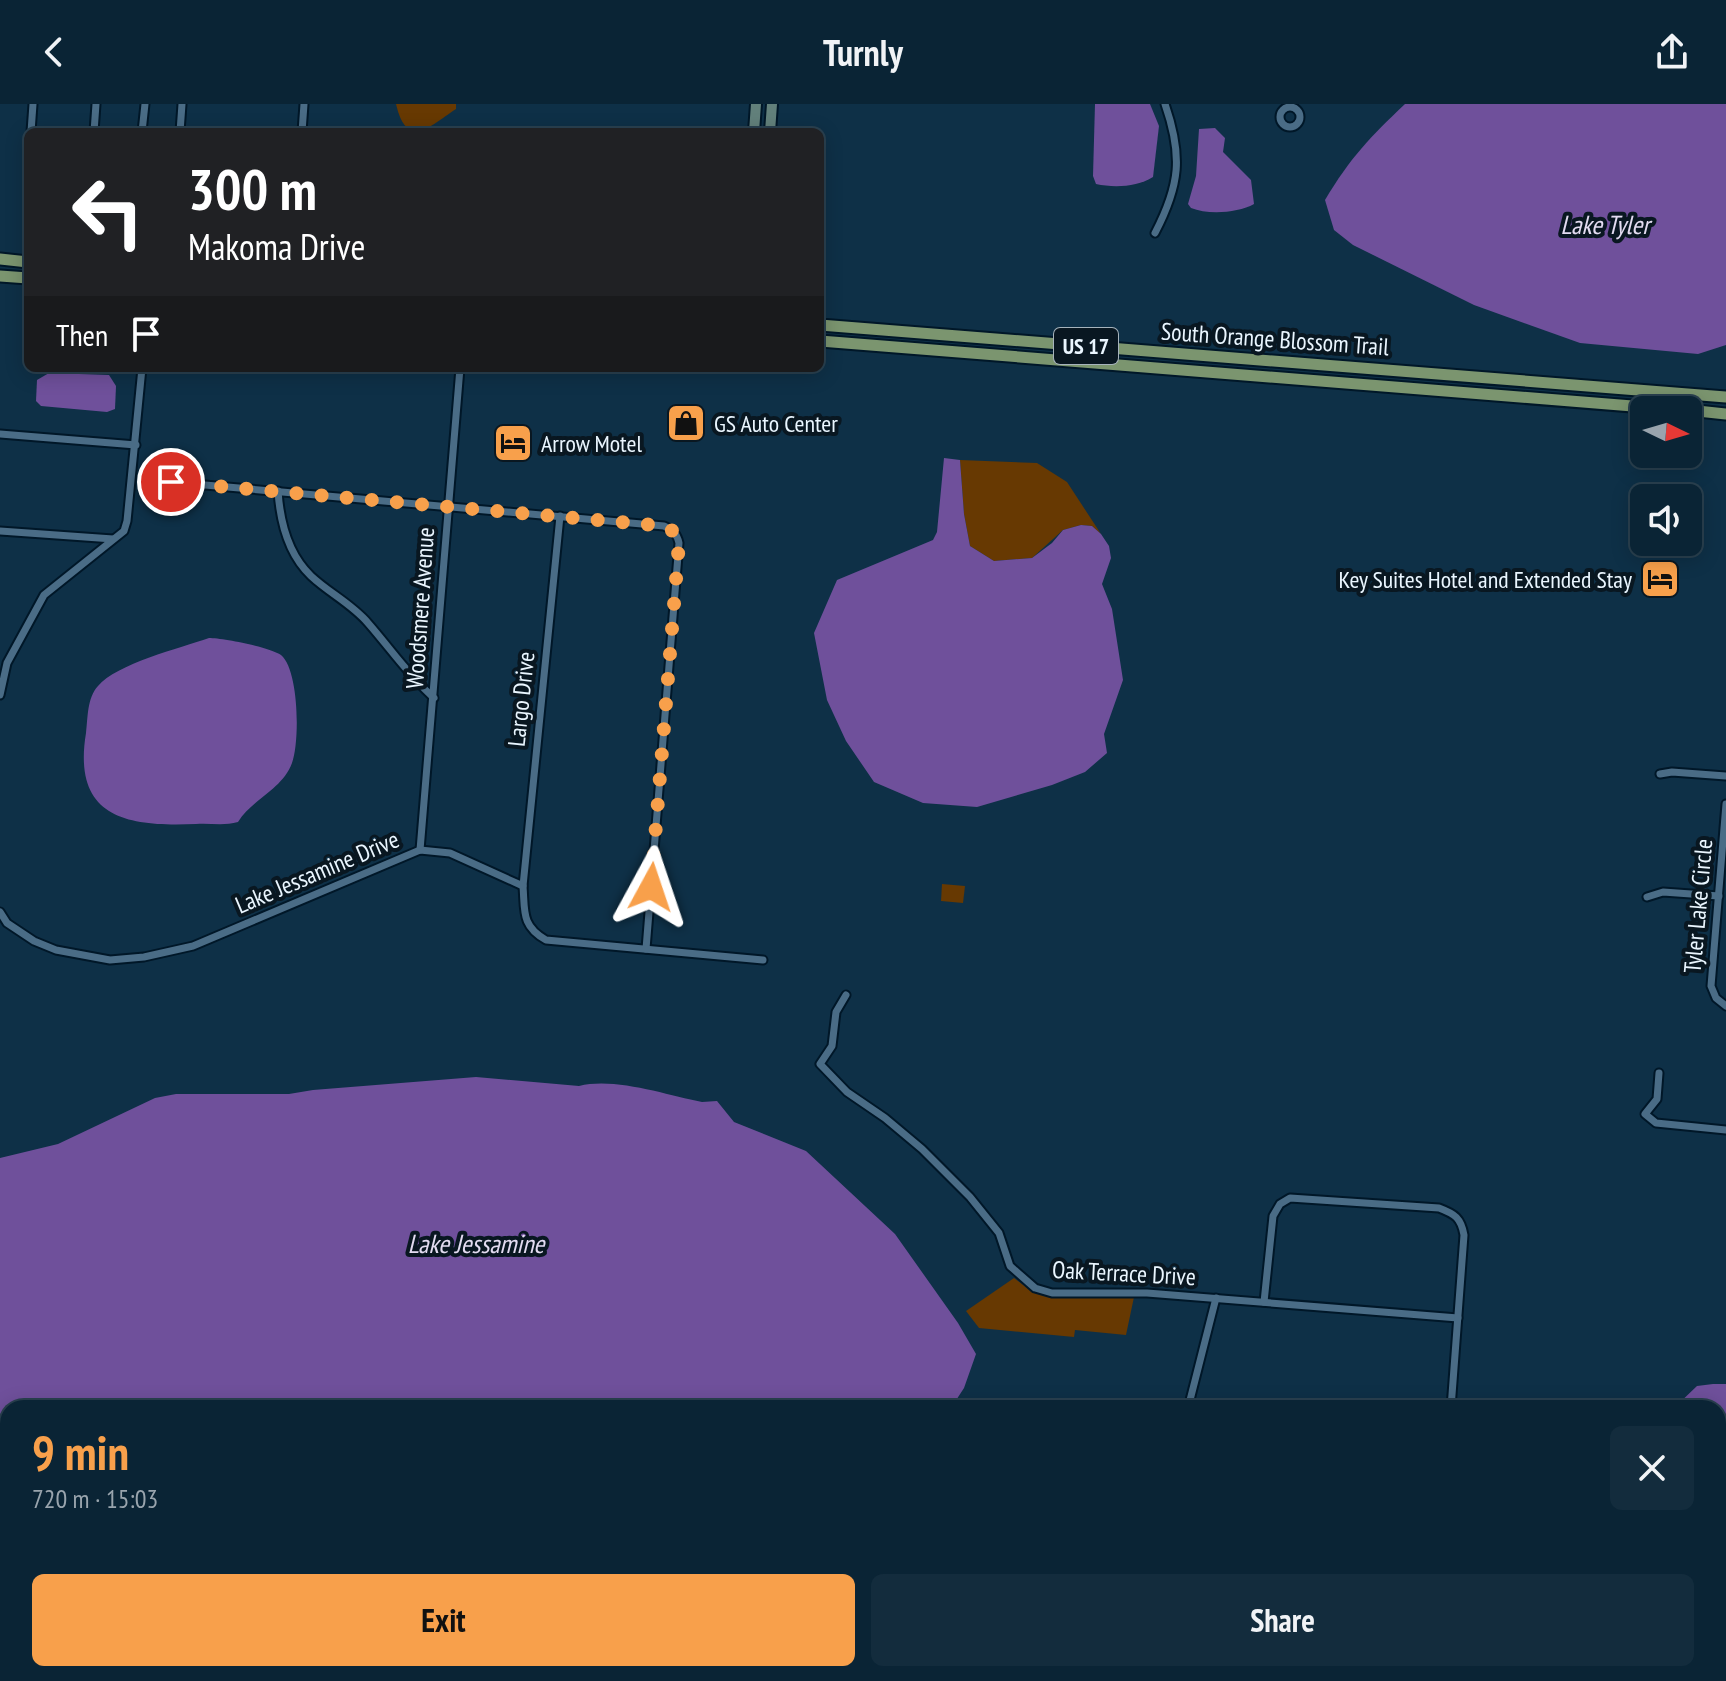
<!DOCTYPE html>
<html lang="en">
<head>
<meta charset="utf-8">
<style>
	body { margin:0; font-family:"PT Sans Narrow",sans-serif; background:#132c3d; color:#f1f3f6; height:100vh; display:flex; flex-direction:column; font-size:30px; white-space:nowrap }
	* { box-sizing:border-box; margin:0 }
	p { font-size:26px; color:#99a4ad }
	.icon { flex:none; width:44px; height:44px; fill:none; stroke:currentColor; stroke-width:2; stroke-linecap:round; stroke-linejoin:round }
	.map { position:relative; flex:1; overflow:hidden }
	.sheet { position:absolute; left:0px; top:1296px; width:1726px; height:282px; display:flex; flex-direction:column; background:#0a2435; border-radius:24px 24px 0 0; box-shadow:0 4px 20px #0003,0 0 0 2px #2a4150 }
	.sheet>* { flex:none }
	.hud { position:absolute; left:24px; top:24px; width:800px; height:244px; border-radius:12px; box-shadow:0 4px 20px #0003,0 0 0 2px #2a4150; background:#202124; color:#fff; overflow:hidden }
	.needle { width:52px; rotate:95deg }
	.tools { position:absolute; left:1630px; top:292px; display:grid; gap:16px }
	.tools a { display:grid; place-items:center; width:72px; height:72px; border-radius:12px; background:#0a2435; box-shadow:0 4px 20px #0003,0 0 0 2px #2a4150; font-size:40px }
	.pin { position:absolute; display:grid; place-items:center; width:68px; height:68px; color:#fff; margin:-34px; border:4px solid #fff; border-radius:50%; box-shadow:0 2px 8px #0007 }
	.me { position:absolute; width:88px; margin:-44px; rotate:5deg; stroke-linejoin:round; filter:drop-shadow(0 0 6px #0008) }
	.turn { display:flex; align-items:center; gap:28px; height:168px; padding:0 32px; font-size:36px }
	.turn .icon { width:104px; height:104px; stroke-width:2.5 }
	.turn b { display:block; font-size:56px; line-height:68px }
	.then { display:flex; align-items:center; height:76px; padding:0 32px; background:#0003; gap:16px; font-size:30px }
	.round { display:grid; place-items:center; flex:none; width:84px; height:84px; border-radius:12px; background:#132c3d }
	.overview { display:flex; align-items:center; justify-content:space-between; height:136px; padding:0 32px }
	h1 { font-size:48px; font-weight:700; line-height:60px; color:#f8a04b }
	.button { display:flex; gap:16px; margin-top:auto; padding:16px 32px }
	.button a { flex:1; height:92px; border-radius:12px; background:#f8a04b; color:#111; font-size:32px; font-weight:700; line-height:92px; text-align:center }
	.button a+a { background:#132c3d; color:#f1f3f6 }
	header { display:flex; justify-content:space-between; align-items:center; height:104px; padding:0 32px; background:#0a2435; font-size:36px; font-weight:700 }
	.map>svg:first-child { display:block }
	.green { fill:#673902 }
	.water { fill:#6f509b }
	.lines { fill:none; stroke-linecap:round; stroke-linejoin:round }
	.street-casing { stroke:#001728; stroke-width:11 }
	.secondary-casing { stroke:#001728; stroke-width:14 }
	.primary-casing { stroke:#001728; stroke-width:15 }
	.street { stroke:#4a6c86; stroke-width:7 }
	.secondary { stroke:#62807b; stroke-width:10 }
	.primary { stroke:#7b956f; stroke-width:11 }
	.route { stroke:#f8a04b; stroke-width:14; stroke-dasharray:0 25.2 }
	.labels { text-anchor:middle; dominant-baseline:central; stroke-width:8; stroke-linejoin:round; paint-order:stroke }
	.shield { fill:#091721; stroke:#a6b3bc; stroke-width:2 }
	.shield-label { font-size:22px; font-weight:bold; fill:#eaf6ff }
	.street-label { font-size:24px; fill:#eaf6ff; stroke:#091721 }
	.poi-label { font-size:24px; fill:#eaf6ff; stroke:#091721; text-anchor:start }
	.water-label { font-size:26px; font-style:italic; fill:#e3dcf1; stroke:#091721 }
</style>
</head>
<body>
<header><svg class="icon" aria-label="back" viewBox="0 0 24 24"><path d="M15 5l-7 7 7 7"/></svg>Turnly<svg class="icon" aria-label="share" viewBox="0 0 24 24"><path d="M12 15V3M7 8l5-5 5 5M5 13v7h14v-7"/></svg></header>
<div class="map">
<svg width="1726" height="1577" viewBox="0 0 1726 1577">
	<rect width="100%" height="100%" fill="#0e3047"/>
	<g class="green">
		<path d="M396 0H456V5C430 22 407 47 396 0Z"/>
		<path d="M960 356 1037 359 1067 378 1101 430 1092 422 1081 421 1063 426 1032 454 994 457 970 442 964 410Z"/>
		<path d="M942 780 965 782 963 799 941 797Z"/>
		<path d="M1014 1174 1031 1187 1046 1192 1134 1193 1126 1231 1075 1226 1074 1233 979 1224 966 1207Z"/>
	</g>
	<g class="water">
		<path d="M1095 0H1150L1159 22 1153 73C1137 83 1114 84 1096 80L1093 72Z"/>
		<path d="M1405 0H1726V241L1698 250 1580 239 1474 201 1353 141 1334 126 1325 96C1350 54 1370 33 1405 0Z"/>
		<path d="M1215 24 1225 34 1223 48 1251 76 1254 100C1238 109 1208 111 1191 104L1188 100 1196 72 1199 25Z"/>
		<path d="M49 269 109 271 116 282 115 305 107 308 41 302 36 297 37 276Z"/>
		<path d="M944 354 960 356 964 410 970 442 994 457 1032 454 1052 439 1063 426 1081 421 1092 422 1101 430 1109 442 1111 454 1102 480 1112 505 1123 576 1104 630 1107 649 1085 668 1052 681 977 703 923 699 874 678 846 637 827 596 814 529 837 476 933 436 937 428Z"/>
		<path d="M209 534C222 534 270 543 281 551 299 566 300 637 292 659 282 686 252 695 238 718 224 722 211 719 196 720 127 723 72 714 86 629 88 613 87 594 98 582 116 560 180 544 209 534Z"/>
		<path d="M476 973 579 982C615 973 666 991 702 998L717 997 734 1018 806 1047 895 1130 958 1219 976 1250 964 1284 951 1304H8V1570H818L826 1577H0V1054L58 1040 155 994 176 990H289L313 986Z"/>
		<path d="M1713 1280H1726V1472L1718 1467V1304H1674L1697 1282Z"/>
	</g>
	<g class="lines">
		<defs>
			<g id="street">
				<circle cx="1290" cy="13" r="10"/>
				<path d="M31 28 33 0"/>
				<path d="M94 28 96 0"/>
				<path d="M142 28 145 0"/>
				<path d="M180 28 182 0"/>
				<path d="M302 28 304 0"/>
				<path d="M1155 129C1180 81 1183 52 1165 0"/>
				<path d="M0 330 136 341"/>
				<path d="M171 378 664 422C673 426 677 430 679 439L646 845"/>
				<path d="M278 387C280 417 288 450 311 472 329 489 352 500 368 519 390 544 409 572 434 594"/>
				<path d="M560 412 523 782C525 807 521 822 546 836L763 856"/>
				<path d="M0 427 113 435"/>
				<path d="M0 591 7 559 44 491 124 427 127 417 142 264"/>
				<path d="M1660 670 1672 668 1726 672"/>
				<path d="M1726 700 1711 882 1716 894 1726 902"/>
				<path d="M420 746 460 264"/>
				<path d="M1647 793 1663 788 1719 792"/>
				<path d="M0 808 7 819 34 837 56 846 110 856 144 853 193 842 420 746 450 749 523 782"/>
				<path d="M846 891 836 908 832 942 820 960 847 988 885 1014 922 1045 970 1093 999 1129 1010 1162 1035 1184 1052 1189H1147L1458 1214"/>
				<path d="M1659 969 1657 995 1645 1010 1656 1019 1726 1026"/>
				<path d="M1264 1198 1273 1112 1280 1100 1290 1094 1439 1104C1455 1110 1461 1114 1464 1131L1451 1304"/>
				<path d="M1188 1304 1216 1194"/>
				<path d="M1361 1570 1364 1577"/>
				<path d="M1516 1570 1520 1577"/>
				<path d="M1711 1570 1726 1574"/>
			</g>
			<g id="secondary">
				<path d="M754 28 756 0"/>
				<path d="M770 28 772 0"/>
			</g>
			<g id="primary">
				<path d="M0 155 28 158"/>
				<path d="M0 172 28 174"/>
				<path d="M820 221 1726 293"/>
				<path d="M820 237 1682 306"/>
				<path d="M1688 306 1726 310"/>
			</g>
		</defs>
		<use href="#street" class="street-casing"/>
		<use href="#secondary" class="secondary-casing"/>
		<use href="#primary" class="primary-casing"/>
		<use href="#street" class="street"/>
		<use href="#secondary" class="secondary"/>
		<use href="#primary" class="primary"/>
	</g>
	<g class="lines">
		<path class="route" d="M171 378 664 422C673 426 677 430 679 439L651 783"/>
	</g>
	<defs>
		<symbol id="shop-square" viewBox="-11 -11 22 22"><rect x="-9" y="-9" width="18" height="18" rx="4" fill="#f8a04b" stroke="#091721"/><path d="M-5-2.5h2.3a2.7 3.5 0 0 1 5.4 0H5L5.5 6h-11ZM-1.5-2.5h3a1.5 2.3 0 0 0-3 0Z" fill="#111"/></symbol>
		<symbol id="hotel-square" viewBox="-11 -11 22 22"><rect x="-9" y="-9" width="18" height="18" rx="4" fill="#f8a04b" stroke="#091721"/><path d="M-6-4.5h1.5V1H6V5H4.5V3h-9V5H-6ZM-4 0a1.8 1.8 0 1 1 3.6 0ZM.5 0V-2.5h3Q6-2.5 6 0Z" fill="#111"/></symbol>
	</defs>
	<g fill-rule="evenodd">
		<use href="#shop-square" x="664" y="297" width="44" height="44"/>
		<use href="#hotel-square" x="491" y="317" width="44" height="44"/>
		<use href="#hotel-square" x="1638" y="453" width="44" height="44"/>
	</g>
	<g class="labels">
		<rect class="shield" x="1054" y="224" width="64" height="36" rx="6"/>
		<g class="shield-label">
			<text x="1086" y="242">US 17</text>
		</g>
		<g class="street-label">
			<text transform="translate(1275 235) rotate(4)">South Orange Blossom Trail</text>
			<text transform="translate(420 504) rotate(-86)">Woodsmere Avenue</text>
			<text transform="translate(521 595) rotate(-84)">Largo Drive</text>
			<text transform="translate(317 768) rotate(-23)">Lake Jessamine Drive</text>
			<text transform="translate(1698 802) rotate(-85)">Tyler Lake Circle</text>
			<text transform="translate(1124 1169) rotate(3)">Oak Terrace Drive</text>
		</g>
		<g class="poi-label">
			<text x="714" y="319">GS Auto Center</text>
			<text x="541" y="339">Arrow Motel</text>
			<text x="1632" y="475" text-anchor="end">Key Suites Hotel and Extended Stay</text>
		</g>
		<g class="water-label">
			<text x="1605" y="120">Lake Tyler</text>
			<text x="476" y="1139">Lake Jessamine</text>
		</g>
	</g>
</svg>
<div class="tools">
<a><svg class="needle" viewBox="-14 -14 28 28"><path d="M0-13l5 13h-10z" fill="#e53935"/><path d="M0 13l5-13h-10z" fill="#99a4ad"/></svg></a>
<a><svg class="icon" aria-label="sound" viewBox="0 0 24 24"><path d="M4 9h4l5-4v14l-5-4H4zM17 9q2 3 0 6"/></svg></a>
</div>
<div class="pin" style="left:171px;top:378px;background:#d93025"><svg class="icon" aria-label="arrive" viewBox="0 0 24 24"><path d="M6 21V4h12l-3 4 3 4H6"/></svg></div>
<svg class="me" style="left:651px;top:783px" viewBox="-20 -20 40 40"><path d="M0-17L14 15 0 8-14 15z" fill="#f8a04b" stroke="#fff" stroke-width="4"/></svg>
<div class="hud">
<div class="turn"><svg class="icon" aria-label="left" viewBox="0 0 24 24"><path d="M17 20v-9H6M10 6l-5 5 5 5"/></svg><div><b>300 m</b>Makoma Drive</div></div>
<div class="then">Then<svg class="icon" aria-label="arrive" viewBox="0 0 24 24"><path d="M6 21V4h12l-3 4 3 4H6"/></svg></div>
</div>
<section class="sheet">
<div class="overview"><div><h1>9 min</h1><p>720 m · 15:03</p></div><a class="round"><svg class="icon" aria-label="close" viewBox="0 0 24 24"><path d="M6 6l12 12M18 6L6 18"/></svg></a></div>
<div class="button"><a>Exit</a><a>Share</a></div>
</section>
</div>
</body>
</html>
